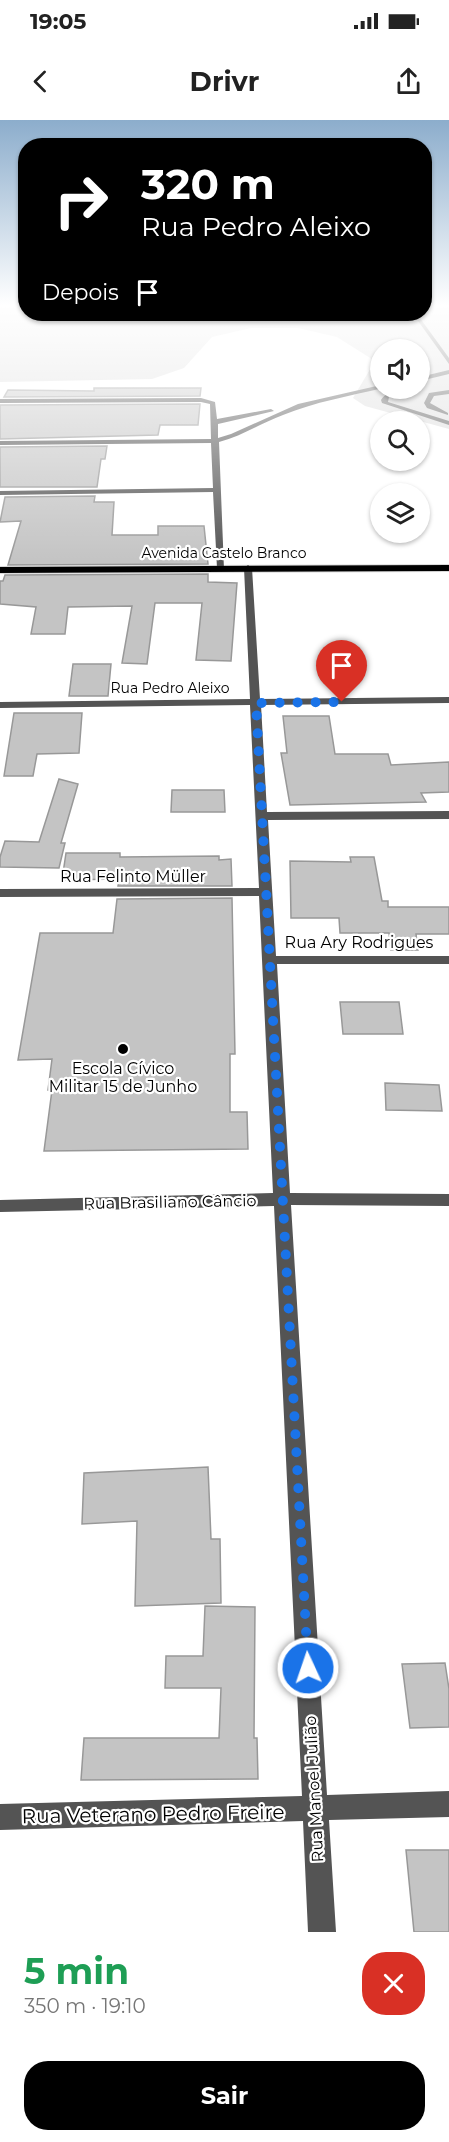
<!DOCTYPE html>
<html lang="pt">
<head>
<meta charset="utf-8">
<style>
	body { margin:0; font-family:Montserrat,sans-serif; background:#f2f2f2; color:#222; height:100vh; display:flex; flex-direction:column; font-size:22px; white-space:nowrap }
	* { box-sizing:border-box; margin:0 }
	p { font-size:20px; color:#767676 }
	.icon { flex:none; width:33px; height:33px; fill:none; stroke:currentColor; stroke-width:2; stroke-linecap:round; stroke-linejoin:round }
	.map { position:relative; height:1812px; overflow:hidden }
	.panel { display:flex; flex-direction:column; background:#fff; flex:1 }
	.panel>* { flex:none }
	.hud { position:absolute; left:18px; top:18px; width:414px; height:183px; border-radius:24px; box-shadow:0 2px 4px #0004; background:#000; color:#fff; overflow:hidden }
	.tools { position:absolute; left:370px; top:219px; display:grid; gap:12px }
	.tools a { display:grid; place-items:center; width:60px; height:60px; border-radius:50%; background:#fff; box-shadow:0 2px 4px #0004; font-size:30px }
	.pin { position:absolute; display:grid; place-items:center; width:51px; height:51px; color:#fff; margin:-62px -26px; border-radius:50% 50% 50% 0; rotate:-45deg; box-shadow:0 0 6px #0007 }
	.pin .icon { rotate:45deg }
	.me { position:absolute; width:66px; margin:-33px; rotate:357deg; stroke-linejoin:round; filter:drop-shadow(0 0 4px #0008) }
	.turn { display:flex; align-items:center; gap:21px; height:126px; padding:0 24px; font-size:27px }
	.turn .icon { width:78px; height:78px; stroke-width:2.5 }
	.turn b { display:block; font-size:42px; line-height:51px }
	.then { display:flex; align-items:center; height:57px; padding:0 24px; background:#0003; gap:12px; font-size:22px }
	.round { display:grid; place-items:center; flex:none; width:63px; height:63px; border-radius:24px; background:#f2f2f2 }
	.overview { display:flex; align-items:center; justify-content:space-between; height:102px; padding:0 24px }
	h1 { font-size:36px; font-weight:700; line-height:45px; color:#1e9e55 }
	.button { display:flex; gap:12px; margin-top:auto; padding:12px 24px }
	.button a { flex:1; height:69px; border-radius:24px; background:#000; color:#fff; font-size:24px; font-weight:700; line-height:69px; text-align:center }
	.status { display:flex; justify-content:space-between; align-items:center; height:42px; padding:0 30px; background:#fff; direction:ltr }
	.status svg { height:16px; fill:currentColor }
	header { display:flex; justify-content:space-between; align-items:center; height:78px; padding:0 24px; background:#fff; font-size:27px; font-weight:700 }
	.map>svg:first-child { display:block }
	.green { fill:#dbdbdb; fill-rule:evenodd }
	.building { fill:#c4c4c4; stroke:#989898; stroke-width:1.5 }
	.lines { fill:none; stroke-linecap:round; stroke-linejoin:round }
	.highway-casing { stroke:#dbdbdb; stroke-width:2 }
	.minor { fill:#545454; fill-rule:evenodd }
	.highway { fill:#000; fill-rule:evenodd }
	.route { stroke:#1a73e8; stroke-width:10; stroke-dasharray:0 18 }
	.poi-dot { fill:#000; stroke:#fff; stroke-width:2 }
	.labels { text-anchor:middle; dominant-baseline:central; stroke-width:4.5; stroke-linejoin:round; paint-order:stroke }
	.far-street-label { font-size:14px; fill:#000; stroke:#fff }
	.street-label { font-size:16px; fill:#000; stroke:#fff }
	.poi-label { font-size:16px; fill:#000; stroke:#fff }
	.near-street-label { font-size:20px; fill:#000; stroke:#fff }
</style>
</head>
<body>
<div class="status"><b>19:05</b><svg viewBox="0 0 49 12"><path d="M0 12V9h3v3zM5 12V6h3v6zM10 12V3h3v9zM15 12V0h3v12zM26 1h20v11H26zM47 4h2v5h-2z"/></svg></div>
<header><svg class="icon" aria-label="back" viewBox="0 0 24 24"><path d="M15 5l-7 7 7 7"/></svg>Drivr<svg class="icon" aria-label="share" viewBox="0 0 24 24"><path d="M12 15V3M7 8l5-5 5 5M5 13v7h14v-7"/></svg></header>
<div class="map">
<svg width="449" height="1812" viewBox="0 0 449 1812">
	<rect width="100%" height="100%" fill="#fff"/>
	<path class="green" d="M0 187H25L26 194H424L425 187H449V309L365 286 353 278 375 241 337 217 298 208H251L212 217 184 248 152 259 0 262ZM381 230H420V268H381Z"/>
	<g class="building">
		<path d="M94 268H201L200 276 4 277 8 270 94 271Z"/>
		<path d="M200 284 198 305H160L158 315 0 319V285Z"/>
		<path d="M107 326 105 339H101L97 367H0V327Z"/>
		<path d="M95 376 94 382H114L112 415H158V406H204L208 444 8 445 21 401 0 402 5 377Z"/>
		<path d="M208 454V462L237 463 231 541 196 540 202 483H155L147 544 122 543 132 486 68 487 65 514H31L36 487 0 484V461H3L5 455Z"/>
		<path d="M73 544H111L108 576H69Z"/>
		<path d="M14 593H82L79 633 37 634 33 656H4Z"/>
		<path d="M283 596H329L335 634H388L391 645 449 642V672L421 673 426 682 290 685 281 633H287Z"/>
		<path d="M59 659 78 664 61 723H65L59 748 0 747V737L5 721 39 722Z"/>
		<path d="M172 670H224L225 692H171Z"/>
		<path d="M66 733H120V737L219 736V740L231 739 232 766H118L119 759 62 760Z"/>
		<path d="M350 737H374L382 781H388V787H449V814H416L418 830H391L389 813H340L339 798H291L290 741 351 742Z"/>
		<path d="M232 778 235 934H230V992H247L248 1029 44 1031 52 970H48L52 939 18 940 40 813H113L117 779Z"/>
		<path d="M340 882H399L403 914H343Z"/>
		<path d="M385 963 439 965 442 991 386 990Z"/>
		<path d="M208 1347 211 1419H220L221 1483 135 1486 137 1401 82 1404 84 1353Z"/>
		<path d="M205 1486 255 1487 254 1618H257L258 1659 81 1660 84 1618H219L221 1568H165L166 1536H203Z"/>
		<path d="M445 1543 449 1569V1607L410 1608 402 1544Z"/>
		<path d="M406 1730H449V1812H414Z"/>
	</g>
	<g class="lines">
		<defs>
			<path id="highway" d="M449 445V451L0 453V447Z"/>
		</defs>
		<use href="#highway" class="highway-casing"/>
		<g class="minor">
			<path d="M413 194H417L449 238V244Z"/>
			<path d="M449 250V254L420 261V257Z"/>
			<path d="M381 265 383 268C349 276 315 282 283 295 261 303 242 316 219 322L224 450 217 448 213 372 0 375V371L213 368 211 323 0 325V321L211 319 210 284 201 282 0 283V279L201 278 215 282 217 299 271 289 274 291 218 304V318L231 314 298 284Z"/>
			<path d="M420 267V269L389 277 388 282 449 301V305L382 283 381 280C388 269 407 268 420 268Z"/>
			<path d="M449 270V274L434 276 430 283 448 293V295L427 288 424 283 429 273Z"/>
			<path d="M248 445 252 448 260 579 449 577V583L261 585 267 692 449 691V699L268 700 276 836H449V844H277L290 1073 449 1074V1086L291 1085 327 1675 449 1671V1697L329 1700 336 1812H308L303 1701 0 1710V1684L302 1676 274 1086 0 1092V1080L273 1073 259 776 0 777V769L259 768 250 585 0 588V582L250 579 244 448Z"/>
		</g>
		<use href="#highway" class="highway"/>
	</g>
	<linearGradient id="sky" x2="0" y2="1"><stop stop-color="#8cadcc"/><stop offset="0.42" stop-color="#fff"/><stop offset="1" stop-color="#fff" stop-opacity="0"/></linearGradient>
	<rect width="449" height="440" fill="url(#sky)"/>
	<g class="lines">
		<path class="route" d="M308 1548 256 583 342 582"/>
	</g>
	<circle class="poi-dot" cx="123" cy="929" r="6"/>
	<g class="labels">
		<g class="far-street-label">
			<text x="224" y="433">Avenida Castelo Branco</text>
			<text x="170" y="568">Rua Pedro Aleixo</text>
		</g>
		<g class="street-label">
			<text x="133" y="756">Rua Felinto Müller</text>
			<text x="359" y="822">Rua Ary Rodrigues</text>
			<text transform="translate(170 1082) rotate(-1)">Rua Brasiliano Câncio</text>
			<text transform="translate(314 1669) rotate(-93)">Rua Manoel Julião</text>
		</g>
		<g class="poi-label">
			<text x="123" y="948">Escola Cívico<tspan x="123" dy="18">Militar 15 de Junho</tspan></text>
		</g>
		<g class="near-street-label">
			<text transform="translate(153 1694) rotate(-1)">Rua Veterano Pedro Freire</text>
		</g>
	</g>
</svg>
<div class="tools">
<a><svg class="icon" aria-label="sound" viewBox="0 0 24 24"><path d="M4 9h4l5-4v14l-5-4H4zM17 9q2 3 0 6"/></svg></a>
<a><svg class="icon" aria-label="search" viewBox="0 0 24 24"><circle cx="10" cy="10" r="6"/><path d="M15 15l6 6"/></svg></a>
<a><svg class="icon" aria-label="layers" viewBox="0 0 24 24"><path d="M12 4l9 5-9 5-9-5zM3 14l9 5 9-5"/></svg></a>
</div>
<div class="pin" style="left:342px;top:582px;background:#d93025"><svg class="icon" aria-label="arrive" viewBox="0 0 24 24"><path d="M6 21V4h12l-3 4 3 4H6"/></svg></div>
<svg class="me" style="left:308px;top:1548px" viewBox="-20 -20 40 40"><circle r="17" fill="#1a73e8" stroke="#fff" stroke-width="3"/><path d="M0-11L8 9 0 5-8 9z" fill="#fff"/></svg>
<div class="hud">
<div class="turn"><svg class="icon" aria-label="right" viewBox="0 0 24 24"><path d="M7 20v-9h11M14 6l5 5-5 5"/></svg><div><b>320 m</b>Rua Pedro Aleixo</div></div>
<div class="then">Depois<svg class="icon" aria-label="arrive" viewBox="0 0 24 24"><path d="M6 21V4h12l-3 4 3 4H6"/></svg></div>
</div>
</div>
<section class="panel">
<div class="overview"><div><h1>5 min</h1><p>350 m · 19:10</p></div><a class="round" style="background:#d93025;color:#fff"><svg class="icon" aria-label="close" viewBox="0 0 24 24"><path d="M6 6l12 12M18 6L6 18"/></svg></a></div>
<div class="button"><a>Sair</a></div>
</section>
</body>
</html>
